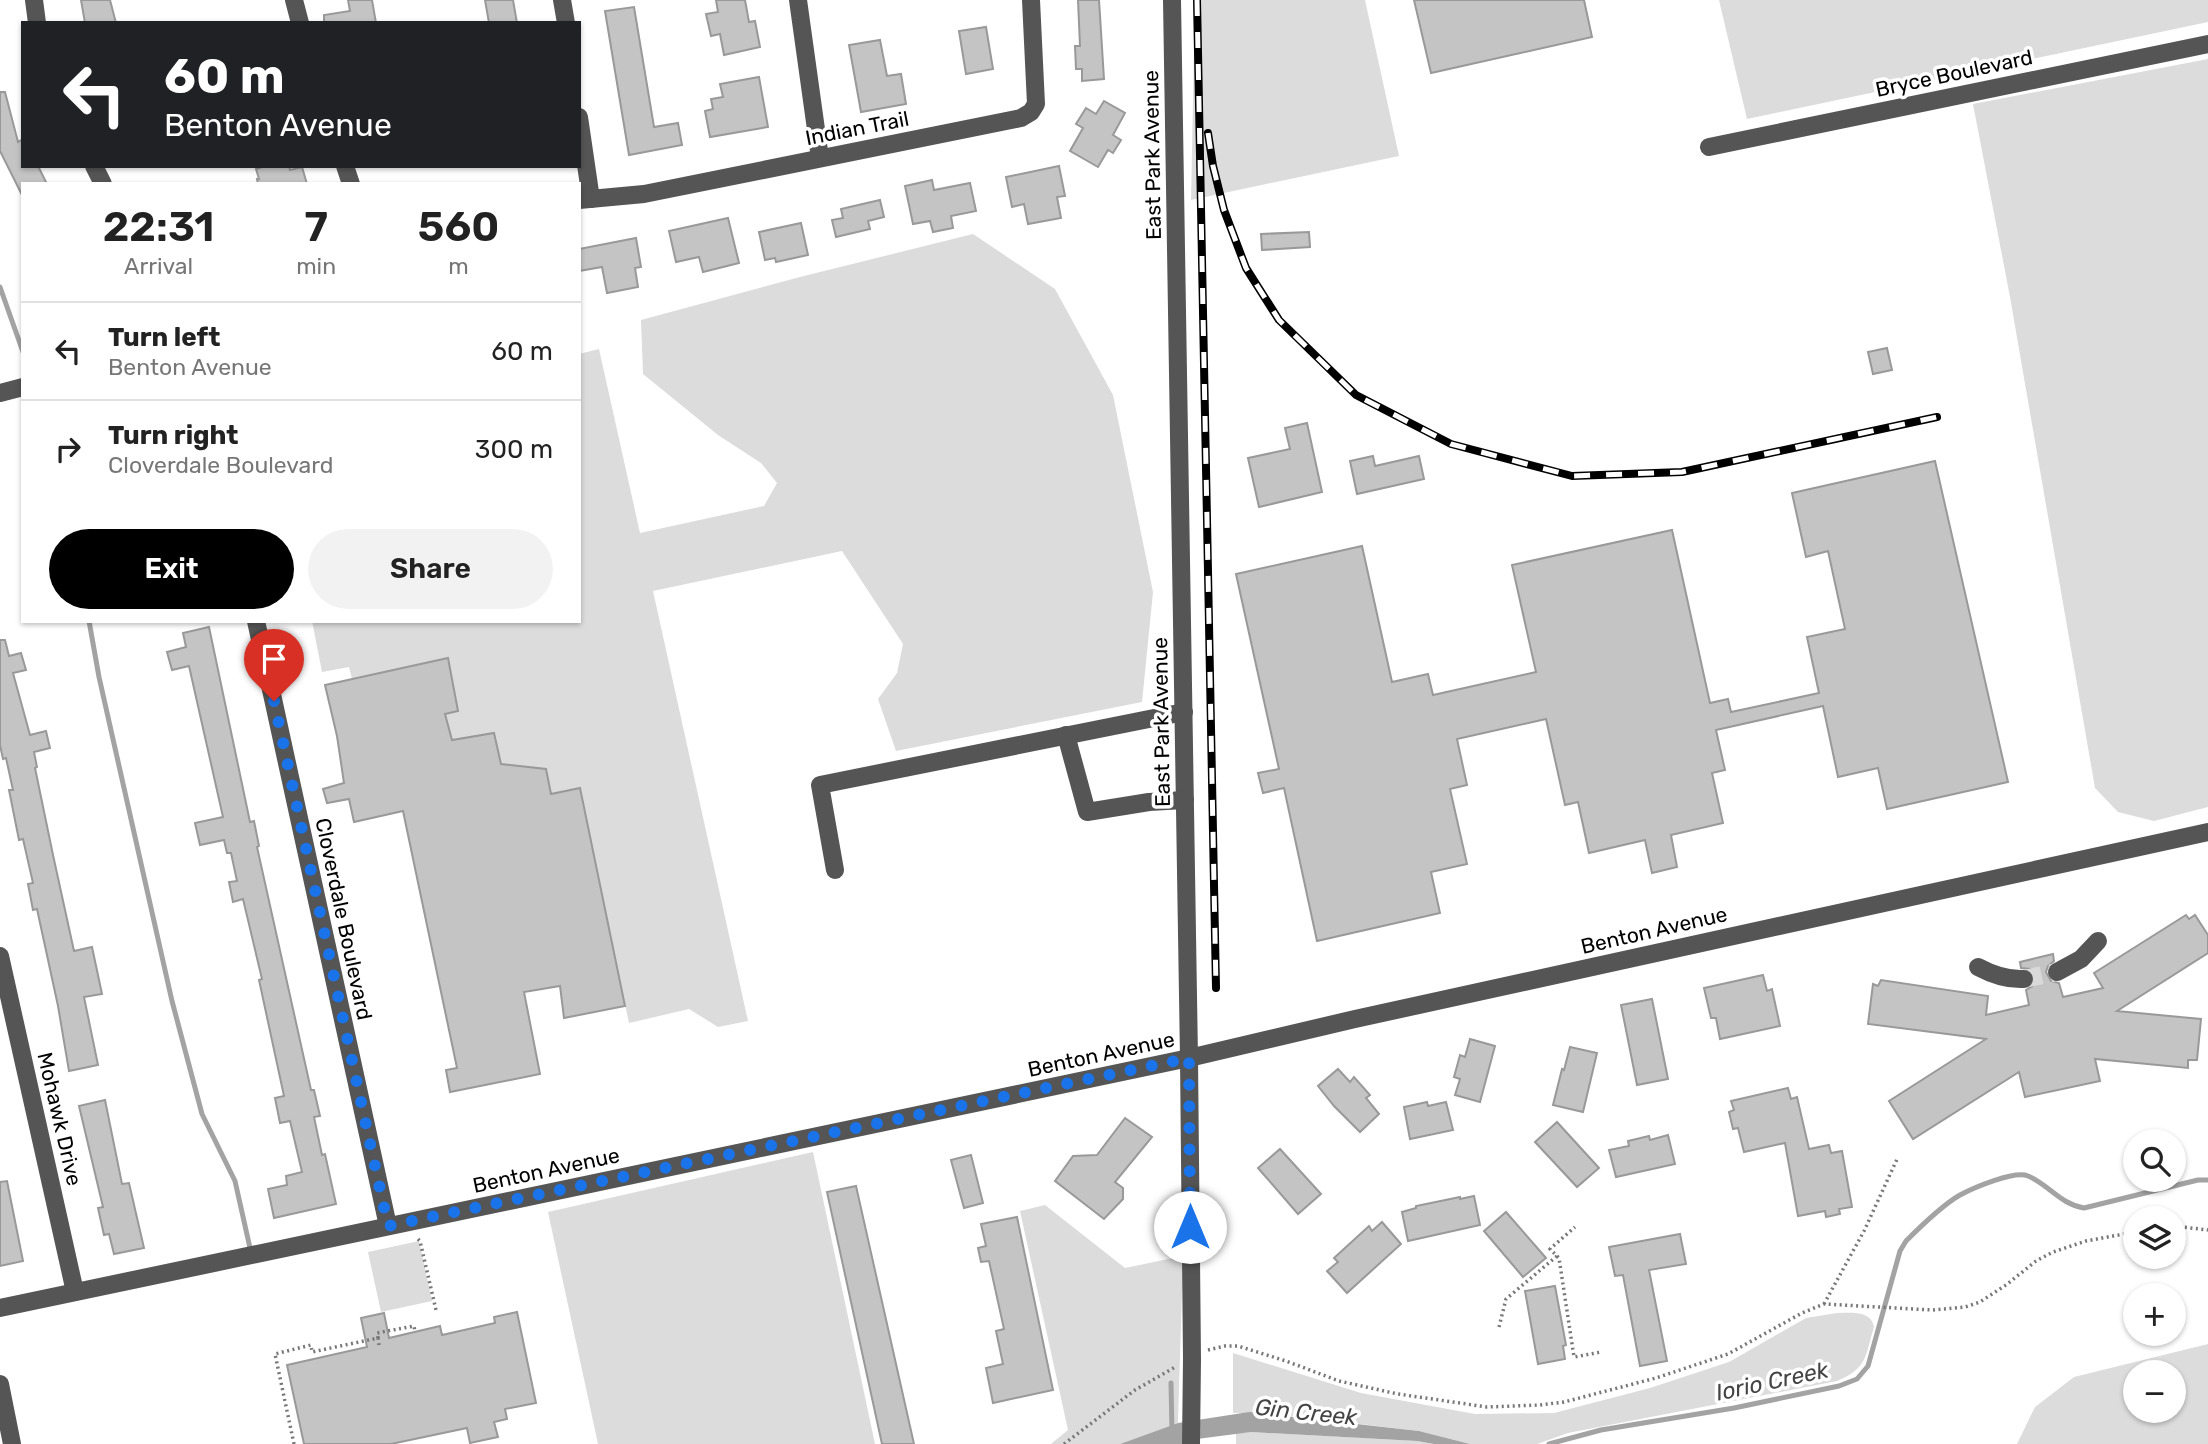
<!DOCTYPE html>
<html lang="en">
<head>
<meta charset="utf-8">
<style>
	body { margin:0; font-family:Rubik,sans-serif; background:#f2f2f2; color:#222; height:100vh; display:flex; flex-direction:column; font-size:26px; white-space:nowrap }
	* { box-sizing:border-box; margin:0 }
	p { font-size:23px; color:#767676 }
	.icon { flex:none; width:38px; height:38px; fill:none; stroke:currentColor; stroke-width:2; stroke-linecap:round; stroke-linejoin:round }
	.map { position:relative; flex:1; overflow:hidden }
	.side { position:absolute; left:21px; top:182px; width:560px; height:441px; display:flex; flex-direction:column; background:#fff; border-radius:0px; box-shadow:0 2px 5px #0004 }
	.side>* { flex:none }
	.hud { position:absolute; left:21px; top:21px; width:560px; height:147px; border-radius:0px; box-shadow:0 2px 5px #0004; background:#202124; color:#fff; overflow:hidden }
	.fabs { position:absolute; left:2123px; top:1129px; display:grid; gap:14px }
	.fabs a { display:grid; place-items:center; width:63px; height:63px; border-radius:50%; background:#fff; box-shadow:0 2px 5px #0004; font-size:35px }
	.pin { position:absolute; display:grid; place-items:center; width:60px; height:60px; color:#fff; margin:-72px -30px; border-radius:50% 50% 50% 0; rotate:-45deg; box-shadow:0 0 7px #0007 }
	.pin .icon { rotate:45deg }
	.me { position:absolute; width:77px; margin:-38px; rotate:0deg; stroke-linejoin:round; filter:drop-shadow(0 0 5px #0008) }
	.turn { display:flex; align-items:center; gap:24px; height:147px; padding:0 28px; font-size:32px }
	.turn .icon { width:91px; height:91px; stroke-width:2.5 }
	.turn b { display:block; font-size:49px; line-height:60px }
	.eta { display:flex; justify-content:space-evenly; align-items:center; height:119px; text-align:center }
	.eta b { font-size:42px; font-weight:600; line-height:49px }
	.action { display:flex; gap:14px; margin-top:auto; padding:14px 28px }
	.action a { flex:1; height:80px; border-radius:42px; background:#000; color:#fff; font-size:28px; font-weight:600; line-height:80px; text-align:center }
	.action a+a { background:#f2f2f2; color:#222 }
	ul { padding:0; list-style:none }
	li { display:flex; align-items:center; gap:21px; height:98px; padding:0 28px; border-top:2px solid #e0e0e0 }
	li div { flex:1 }
	li b { display:block; font-size:26px }
	li em { font-style:normal }
	.map>svg:first-child { display:block }
	.green { fill:#dcdcdc; fill-rule:evenodd }
	.water { fill:#a3a3a3 }
	.lines { fill:none; stroke-linecap:round; stroke-linejoin:round }
	.stream { stroke:#a3a3a3; stroke-width:5 }
	.building { fill:#c4c4c4; stroke:#999; stroke-width:2 }
	.minor-tunnel { stroke:#d9d9d9; stroke-width:18; stroke-dasharray:18 9; stroke-linecap:butt }
	.path { stroke:#777; stroke-width:3.5; stroke-dasharray:2 3.5; stroke-linecap:butt }
	.minor { stroke:#555; stroke-width:18 }
	.rail-casing { stroke:#000; stroke-width:8 }
	.rail { stroke:#fff; stroke-width:5; stroke-dasharray:16; stroke-linecap:butt }
	.route { stroke:#1a73e8; stroke-width:12; stroke-dasharray:0 21.6 }
	.labels { text-anchor:middle; dominant-baseline:central; stroke-width:7; stroke-linejoin:round; paint-order:stroke }
	.street-label { font-size:21px; fill:#000; stroke:#fff }
	.water-label { font-size:23px; font-style:italic; fill:#444; stroke:#fff }
</style>
</head>
<body>
<div class="map">
<svg width="2208" height="1444" viewBox="0 0 2208 1444">
	<rect width="100%" height="100%" fill="#fff"/>
	<g class="green">
		<path d="M1195 0H1365L1399 156 1191 200Z"/>
		<path d="M1719 0H2208V22L1747 119Z"/>
		<path d="M2208 59V807L2154 821 2118 812 2095 788 2010 297 1973 104Z"/>
		<path d="M973 234 1055 289 1113 395 1153 592 1142 702 896 751 878 699 897 673 903 644 842 551 653 591 748 1021 718 1027 689 1009 629 1023 580 788 551 794 546 769 501 764 494 733 451 740 445 714 458 710 448 658 352 679 349 667 322 672 312 621H579V354L599 349 640 533 764 506 777 483 761 463 718 435 643 374 641 320 800 277Z"/>
		<path d="M813 1152 875 1444H598L548 1212Z"/>
		<path d="M1045 1205 1125 1268 1183 1256 1178 1423 1120 1444H1051L1068 1430 1020 1211Z"/>
		<path d="M419 1241 432 1301 381 1312 368 1252Z"/>
		<path d="M1837 1313C1851 1313 1871 1310 1874 1327 1865 1356 1868 1368 1837 1381L1568 1433 1537 1444H1470L1419 1431 1267 1413H1233V1353L1361 1393 1475 1414 1554 1413 1650 1388 1729 1362 1806 1318Z"/>
		<path d="M2208 1344V1444H2017L2035 1407 2074 1377ZM2174 1372V1410H2135V1372Z"/>
		<path d="M1251 1432 1417 1441 1434 1444H1236V1433Z"/>
	</g>
	<path class="water" d="M1249 1412 1419 1431 1470 1444H1434L1417 1441 1251 1432 1197 1439 1185 1444H1120L1178 1423Z"/>
	<g class="lines">
		<g class="stream">
			<path d="M0 287 23 352"/>
			<path d="M89 621 99 677 172 1001 202 1114 235 1181 250 1248"/>
			<path d="M1171 1383 1172 1432"/>
			<path d="M1549 1444 1601 1430 1734 1408 1839 1386 1857 1379 1868 1366 1900 1251 1906 1241C1920 1227 1944 1204 1960 1195 1973 1188 2015 1170 2028 1176 2049 1185 2060 1204 2084 1208L2198 1180H2208"/>
		</g>
	</g>
	<g class="building">
		<path d="M81 0H110L116 23H85Z"/>
		<path d="M348 0H372L376 23H324V15L350 11Z"/>
		<path d="M485 0H513L517 23H489Z"/>
		<path d="M716 0H745L749 22 755 21 760 47 724 55 720 34 711 36 706 14 718 12Z"/>
		<path d="M1078 0H1099L1104 79 1082 81V69H1076L1075 46H1080Z"/>
		<path d="M1414 0H1584L1592 37 1431 73Z"/>
		<path d="M634 7 654 127 678 123 682 145 629 155 605 11Z"/>
		<path d="M986 27 993 69 966 74 959 31Z"/>
		<path d="M880 40 887 76 901 74 906 104 861 112 849 45Z"/>
		<path d="M759 77 768 127 710 137 705 111 713 109 711 99 723 97 720 84Z"/>
		<path d="M0 92H5L18 142 23 139V166H38L47 184H23V197L0 151Z"/>
		<path d="M1104 101 1125 113 1113 135 1121 140 1113 153 1108 150 1098 167 1070 151 1083 128 1076 124 1086 108 1096 114Z"/>
		<path d="M265 166H289L290 170 302 167 307 184H258L257 179H259L256 169Z"/>
		<path d="M1059 166 1065 196 1057 197 1061 218 1028 224 1024 204 1012 207 1006 177Z"/>
		<path d="M932 180 934 190 970 183 976 211 951 216 953 228 933 232 930 221 913 224 905 186Z"/>
		<path d="M880 200 884 217 868 221 870 229 836 237 832 220 843 218 841 209Z"/>
		<path d="M728 218 739 263 703 272 699 257 676 262 669 231Z"/>
		<path d="M801 223 808 255 776 262 775 258 765 260 759 232Z"/>
		<path d="M1309 232 1310 247 1262 250 1261 234Z"/>
		<path d="M636 238 641 267 635 268 638 287 607 293 602 267 579 271V249Z"/>
		<path d="M1887 348 1892 370 1873 374 1868 352Z"/>
		<path d="M1307 423 1322 492 1259 507 1248 458 1290 449 1285 428Z"/>
		<path d="M1373 456 1375 466 1419 456 1424 479 1357 494 1350 461Z"/>
		<path d="M1935 461 2008 782 1887 809 1878 768 1838 777 1823 706 1716 730 1725 770 1712 773 1723 823 1671 835 1677 867 1652 873 1645 840 1589 853 1578 802 1565 805 1546 719 1457 739 1467 785 1450 789 1467 864 1431 872 1440 913 1317 941 1284 788 1263 793 1258 773 1279 769 1236 574 1362 546 1392 682 1428 674 1433 695 1536 672 1512 565 1672 530 1710 703 1728 699 1731 712 1819 693 1807 637 1845 629 1828 551 1806 557 1792 493Z"/>
		<path d="M209 627 250 822 254 821 259 846 257 847 311 1090H314L320 1116 314 1117 322 1155 325 1154 336 1204 274 1218 268 1189 287 1185 286 1176 302 1172 290 1121 280 1123 275 1098 284 1096 259 980 262 979 243 899 233 902 229 882 237 881 231 853H227L224 840 200 845 195 823 223 817 189 666 172 670 167 652 186 647 183 633Z"/>
		<path d="M0 640H5L9 656 21 653 26 670 13 673 30 735 46 731 50 748 34 752 37 767 35 768 53 855 74 951 92 947 102 994 84 997 98 1065 69 1071 58 1006 37 909 33 910 28 884 33 883 23 839 19 840 9 790H13L6 758 3 759 0 745Z"/>
		<path d="M448 658 458 711 445 714 452 740 494 733 501 764 546 769 551 794 580 788 625 1006 564 1018 560 986 524 992 540 1074 450 1092 446 1070 457 1068 403 811 354 822 349 799 327 803 323 789 344 783 337 736 325 685Z"/>
		<path d="M2186 915 2189 919 2195 915 2208 935V953L2117 1011 2201 1019 2197 1060H2188V1068L2095 1059 2100 1081 2025 1097 2019 1072 1913 1139 1889 1101 1986 1039 1868 1024 1873 984 1878 986 1881 980 1988 996 1986 1015 2029 1005 2026 990 2034 985 2035 978 2030 969 2021 968 2020 962 2053 954 2054 961 2048 966 2046 972 2051 981 2059 983 2063 997 2103 988 2094 973Z"/>
		<path d="M1763 975 1767 991 1772 989 1780 1026 1720 1039 1716 1018H1711L1704 988Z"/>
		<path d="M1652 999 1668 1079 1637 1085 1621 1005Z"/>
		<path d="M1470 1039 1495 1046 1480 1102 1455 1095 1460 1079 1454 1077 1460 1055 1465 1057Z"/>
		<path d="M1570 1047 1597 1053 1583 1112 1553 1105 1562 1069 1564 1070Z"/>
		<path d="M1338 1069 1350 1082 1354 1077 1370 1095 1366 1098 1379 1114 1360 1132 1334 1106 1318 1086Z"/>
		<path d="M1788 1088 1791 1099 1797 1097 1809 1149 1829 1145 1831 1153 1842 1151 1852 1207 1839 1209 1840 1214 1826 1217 1825 1211 1798 1216 1785 1143 1744 1152 1738 1128 1733 1129 1729 1112 1734 1110 1731 1101Z"/>
		<path d="M105 1100 122 1184 129 1183 144 1248 114 1254 109 1234 104 1235 98 1208 103 1207 79 1106Z"/>
		<path d="M1427 1102 1428 1106 1446 1102 1453 1130 1410 1139 1404 1107Z"/>
		<path d="M1125 1118 1152 1137 1115 1182 1123 1188V1199L1104 1219 1055 1181 1073 1156 1097 1155Z"/>
		<path d="M1557 1122 1599 1168 1577 1187 1535 1142Z"/>
		<path d="M1668 1135 1675 1164 1616 1177 1609 1150 1629 1146 1628 1141 1649 1136 1650 1140Z"/>
		<path d="M1280 1149 1321 1194 1298 1214 1258 1168Z"/>
		<path d="M971 1155 983 1203 964 1208 951 1160Z"/>
		<path d="M7 1181 23 1261 0 1266V1182Z"/>
		<path d="M856 1186 914 1444H882L827 1192Z"/>
		<path d="M1474 1196 1480 1225 1408 1241 1402 1212 1416 1208V1206L1460 1197V1199Z"/>
		<path d="M1506 1212 1546 1258 1523 1277 1484 1231Z"/>
		<path d="M1017 1217 1053 1390 993 1403 986 1368 1003 1364 996 1331 1004 1329 989 1261 981 1262 978 1248 986 1246 981 1224Z"/>
		<path d="M1382 1222 1401 1244 1347 1293 1327 1271 1338 1262 1334 1258 1369 1226 1372 1231Z"/>
		<path d="M1680 1234 1686 1264 1649 1270 1667 1361 1640 1366 1623 1275 1615 1276 1609 1247Z"/>
		<path d="M1555 1286 1566 1345 1563 1346 1565 1359 1538 1364 1525 1291Z"/>
		<path d="M517 1312 536 1403 505 1409 507 1419 494 1422 498 1437 470 1443 467 1428 391 1444H304L287 1365 367 1347 361 1318 384 1313 389 1338 440 1326 442 1335 495 1323 494 1317Z"/>
	</g>
	<g class="lines">
		<path class="minor-tunnel" d="M2024 979 2057 972"/>
		<g class="path">
			<path d="M2174 1226 2208 1230"/>
			<path d="M418 1239 420 1241 436 1310"/>
			<path d="M1557 1256 1559 1258 1574 1357 1601 1352"/>
			<path d="M1824 1304 1864 1231 1898 1157"/>
			<path d="M1499 1327 1506 1299 1557 1256 1550 1249 1575 1227"/>
			<path d="M378 1338 377 1333 414 1326 415 1332"/>
			<path d="M1208 1350 1225 1346H1238L1286 1361 1339 1381 1398 1394 1487 1407 1540 1405 1564 1402 1656 1378 1728 1354 1802 1313 1824 1304 1932 1310 1965 1307 1980 1302 2006 1285 2036 1261 2053 1252 2086 1241 2135 1232"/>
			<path d="M294 1444 275 1354 311 1345 312 1352 378 1338 379 1345"/>
			<path d="M1064 1444 1135 1390 1177 1366"/>
		</g>
		<g class="minor">
			<path d="M34 0 37 23"/>
			<path d="M294 0 300 23"/>
			<path d="M562 0 566 23"/>
			<path d="M798 0 820 158"/>
			<path d="M1172 0 1189 1058 1192 1359 1191 1444"/>
			<path d="M579 117 591 199"/>
			<path d="M1709 147 2208 44"/>
			<path d="M94 166 103 184"/>
			<path d="M345 166 351 184"/>
			<path d="M579 200 644 194 1021 118 1031 112 1036 104 1031 0"/>
			<path d="M0 393 23 387"/>
			<path d="M256 621 388 1226"/>
			<path d="M1066 735 1087 812 1149 802 1185 800"/>
			<path d="M835 870 820 785 1184 712"/>
			<path d="M0 956 75 1292"/>
			<path d="M1978 967C1993 975 2007 980 2024 979"/>
			<path d="M2057 972 2081 959 2098 941"/>
			<path d="M0 1308 1189 1058 1355 1019 2208 832"/>
			<path d="M0 1384 12 1444"/>
		</g>
		<defs>
			<g id="rail">
				<path d="M1197 0 1216 988"/>
				<path d="M1208 133 1213 166 1224 210 1246 268 1279 320 1356 395 1451 444 1572 476 1682 472 1937 417"/>
			</g>
		</defs>
		<use href="#rail" class="rail-casing"/>
		<use href="#rail" class="rail"/>
	</g>
	<g class="lines">
		<path class="route" d="M274 701 388 1226 1189 1058 1190 1227"/>
	</g>
	<g class="labels">
		<g class="street-label">
			<text transform="translate(1954 73) rotate(-12)">Bryce Boulevard</text>
			<text transform="translate(857 128) rotate(-11)">Indian Trail</text>
			<text transform="translate(1152 155) rotate(-91)">East Park Avenue</text>
			<text transform="translate(1161 722) rotate(-91)">East Park Avenue</text>
			<text transform="translate(344 919) rotate(78)">Cloverdale Boulevard</text>
			<text transform="translate(1654 930) rotate(-13)">Benton Avenue</text>
			<text transform="translate(1101 1054) rotate(-12)">Benton Avenue</text>
			<text transform="translate(60 1119) rotate(77)">Mohawk Drive</text>
			<text transform="translate(546 1170) rotate(-12)">Benton Avenue</text>
		</g>
		<g class="water-label">
			<text transform="translate(1772 1381) rotate(-12)">Iorio Creek</text>
			<text transform="translate(1306 1412) rotate(6)">Gin Creek</text>
		</g>
	</g>
</svg>
<div class="fabs">
<a><svg class="icon" aria-label="search" viewBox="0 0 24 24"><circle cx="10" cy="10" r="6"/><path d="M15 15l6 6"/></svg></a>
<a><svg class="icon" aria-label="layers" viewBox="0 0 24 24"><path d="M12 4l9 5-9 5-9-5zM3 14l9 5 9-5"/></svg></a>
<a>+</a>
<a>−</a>
</div>
<div class="pin" style="left:274px;top:701px;background:#d93025"><svg class="icon" aria-label="arrive" viewBox="0 0 24 24"><path d="M6 21V4h12l-3 4 3 4H6"/></svg></div>
<svg class="me" style="left:1190px;top:1227px" viewBox="-20 -20 40 40"><circle r="19" fill="#fff"/><path d="M0-13L10 11 0 6-10 11z" fill="#1a73e8"/></svg>
<div class="hud">
<div class="turn"><svg class="icon" aria-label="left" viewBox="0 0 24 24"><path d="M17 20v-9H6M10 6l-5 5 5 5"/></svg><div><b>60 m</b>Benton Avenue</div></div>
</div>
<section class="side">
<div class="eta">
<div><b>22:31</b><p>Arrival</p></div>
<div><b>7</b><p>min</p></div>
<div><b>560</b><p>m</p></div>
</div>
<ul>
<li><svg class="icon" aria-label="left" viewBox="0 0 24 24"><path d="M17 20v-9H6M10 6l-5 5 5 5"/></svg><div><b>Turn left</b><p>Benton Avenue</p></div><em>60 m</em></li>
<li><svg class="icon" aria-label="right" viewBox="0 0 24 24"><path d="M7 20v-9h11M14 6l5 5-5 5"/></svg><div><b>Turn right</b><p>Cloverdale Boulevard</p></div><em>300 m</em></li>
</ul>
<div class="action"><a>Exit</a><a>Share</a></div>
</section>
</div>
</body>
</html>
